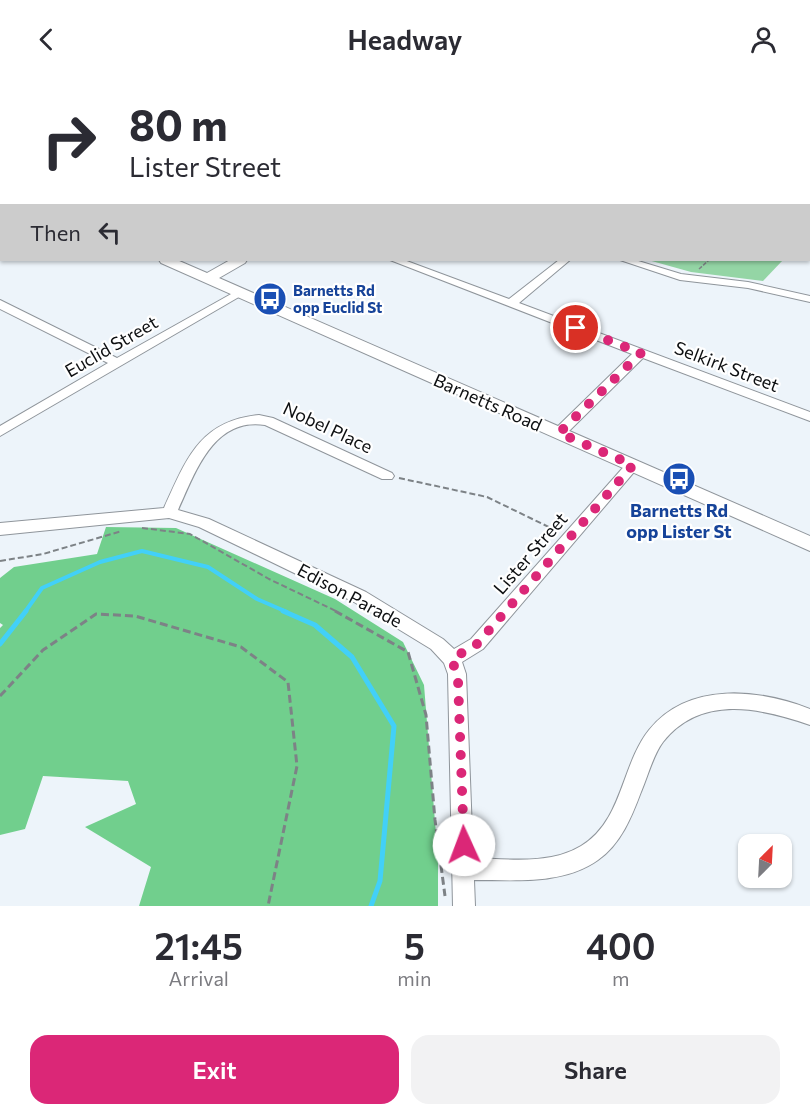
<!DOCTYPE html>
<html lang="en">
<head>
<meta charset="utf-8">
<style>
	body { margin:0; font-family:Commissioner,sans-serif; background:#f2f2f3; color:#2b2b33; height:100vh; display:flex; flex-direction:column; font-size:22px; white-space:nowrap }
	* { box-sizing:border-box; margin:0 }
	p { font-size:20px; color:#7c7c81 }
	.icon { flex:none; width:33px; height:33px; fill:none; stroke:currentColor; stroke-width:2; stroke-linecap:round; stroke-linejoin:round }
	.map { position:relative; height:828px; overflow:hidden }
	.sheet { display:flex; flex-direction:column; background:#fff; flex:1 }
	.sheet>* { flex:none }
	.top-card { position:absolute; left:0px; top:0px; width:810px; height:183px; box-shadow:0 2px 4px #0004; background:#fff; color:#2b2b33; overflow:hidden }
	.needle { width:39px; rotate:24deg }
	.tools { position:absolute; left:738px; top:756px; display:grid; gap:12px }
	.tools a { display:grid; place-items:center; width:54px; height:54px; border-radius:12px; background:#fff; box-shadow:0 2px 4px #0004; font-size:30px }
	.pin { position:absolute; display:grid; place-items:center; width:51px; height:51px; color:#fff; margin:-26px; border:3px solid #fff; border-radius:50%; box-shadow:0 2px 6px #0007 }
	.me { position:absolute; width:66px; margin:-33px; rotate:358deg; stroke-linejoin:round; filter:drop-shadow(0 0 4px #0008) }
	.turn { display:flex; align-items:center; gap:21px; height:126px; padding:0 30px; font-size:27px }
	.turn .icon { width:78px; height:78px; stroke-width:2.5 }
	.turn b { display:block; font-size:42px; line-height:51px }
	.then { display:flex; align-items:center; height:57px; padding:0 30px; background:#0003; gap:12px; font-size:22px }
	.eta { display:flex; justify-content:space-evenly; align-items:center; height:102px; text-align:center }
	.eta b { font-size:36px; font-weight:600; line-height:42px }
	.action { display:flex; gap:12px; margin-top:auto; padding:12px 30px }
	.action a { flex:1; height:69px; border-radius:18px; background:#db2777; color:#fff; font-size:24px; font-weight:600; line-height:69px; text-align:center }
	.action a+a { background:#f2f2f3; color:#2b2b33 }
	header { display:flex; justify-content:space-between; align-items:center; height:78px; padding:0 30px; background:#fff; font-size:27px; font-weight:600 }
	.map>svg:first-child { display:block }
	.green { fill:#94d5a5 }
	.forest { fill:#71cf8d }
	.lines { fill:none; stroke-linecap:round; stroke-linejoin:round }
	.stream-far1 { stroke:#42d0f8; stroke-width:4 }
	.stream { stroke:#42d0f8; stroke-width:5 }
	.minor-casing { stroke:#8f959b; stroke-width:2 }
	.tertiary-casing { stroke:#8f959b; stroke-width:2 }
	.path-far2 { stroke:#7d8286; stroke-width:1.5; stroke-dasharray:4 1.5; stroke-linecap:butt }
	.path-far1 { stroke:#7d8286; stroke-width:2; stroke-dasharray:6 3; stroke-linecap:butt }
	.path { stroke:#7d8286; stroke-width:3; stroke-dasharray:8 4; stroke-linecap:butt }
	.minor { fill:#fff; fill-rule:evenodd }
	.tertiary { fill:#fff; fill-rule:evenodd }
	.route { stroke:#db2777; stroke-width:10; stroke-dasharray:0 18 }
	.labels { text-anchor:middle; dominant-baseline:central; stroke-width:4.5; stroke-linejoin:round; paint-order:stroke }
	.far-transit-label { font-size:15px; font-weight:bold; fill:#164399; stroke:#fff; text-anchor:start }
	.street-label { font-size:18px; fill:#0d0f11; stroke:#fff }
	.transit-label { font-size:18px; font-weight:bold; fill:#164399; stroke:#fff }
</style>
</head>
<body>
<header><svg class="icon" aria-label="back" viewBox="0 0 24 24"><path d="M15 5l-7 7 7 7"/></svg>Headway<svg class="icon" aria-label="person" viewBox="0 0 24 24"><circle cx="12" cy="8" r="4"/><path d="M4 21q1-7 8-7t8 7"/></svg></header>
<div class="map">
<svg width="810" height="828" viewBox="0 0 810 828">
	<rect width="100%" height="100%" fill="#edf4fa"/>
	<path class="green" d="M648 182H783L763 203 691 194Z"/>
	<path class="forest" d="M106 449 176 450 335 521 403 564 424 607 438 781V828H139L151 789 85 749 136 726 128 703 43 698 25 751 0 757V550L3 547 0 545V500L14 489 97 476Z"/>
	<g class="lines">
		<path class="stream-far1" d="M25 534 42 510 100 484 142 473 208 489 257 521 287 534"/>
		<g class="stream">
			<path d="M283 533 315 547 352 579 394 648 380 803 371 828"/>
			<path d="M0 566 26 533"/>
		</g>
		<defs>
			<g id="minor">
				<path d="M62 0H70L61 2Z"/>
				<path d="M157 0H166L155 2Z"/>
				<path d="M249 0H257L247 2Z"/>
				<path d="M382 0H391L380 2Z"/>
				<path d="M528 0 542 2H529Z"/>
				<rect x="808" y="42" width="2" height="6"/>
				<path d="M808 86 810 87V93L808 92Z"/>
				<path d="M390 182H404L509 221 559 182H570L519 225 810 334V343L643 280 564 358H554L552 355 554 352 632 276Z"/>
				<path d="M620 182H635L681 196 748 204 810 218V224L748 210 680 202Z"/>
				<path d="M240 211 244 212V216L0 358V348L108 285 0 231V222L117 280Z"/>
				<path d="M259 337 273 340 392 395 394 398 392 401H382L265 347C213 339 195 395 178 432L209 441 366 514 443 561 454 571 471 561 628 384 633 382 640 387 483 571 462 584 466 596 473 780C508 781 550 787 581 768 623 743 621 687 649 652 688 603 759 611 810 631V647C761 630 701 616 663 664 653 677 648 698 641 714 632 738 621 766 598 782 563 807 515 802 474 802L475 828H453L448 596 444 585 431 571 354 524 199 449 169 440 0 457V445L164 430C186 382 199 343 259 337Z"/>
			</g>
			<g id="tertiary">
				<rect x="808" y="4" width="2" height="6"/>
				<rect x="0" y="25" width="2" height="6"/>
				<path d="M0 104 2 105V113L0 112Z"/>
				<path d="M159 182H177L207 195 230 182H247L245 185 219 200 810 458V473L161 185Z"/>
			</g>
		</defs>
		<use href="#minor" class="minor-casing"/>
		<use href="#tertiary" class="tertiary-casing"/>
		<g class="path-far2">
			<path d="M808 139 810 137"/>
			<path d="M699 191 709 182"/>
		</g>
		<g class="path-far1">
			<path d="M399 400 487 419 557 453"/>
			<path d="M142 450 190 456 269 501 338 534"/>
			<path d="M0 483 43 476 122 453"/>
		</g>
		<g class="path">
			<path d="M335 533 408 574 426 637 435 742 445 818"/>
			<path d="M0 618 43 572 96 536 135 538 241 569 288 604 297 688 268 828"/>
		</g>
		<use href="#minor" class="minor"/>
		<use href="#tertiary" class="tertiary"/>
	</g>
	<g class="lines">
		<path class="route" d="M464 767 458 602 452 581 477 566 633 387 559 355 641 275 576 250"/>
	</g>
	<defs>
		<symbol id="bus-disc" viewBox="-11 -11 22 22"><circle r="9.5" fill="#1a4fb4" stroke="#fff"/><path d="M-5-6H5V4H4V6H2V4H-2V6H-4V4H-5ZM-3.5-4V0h7V-4ZM-3.5 1.2v1.5H-2V1.2ZM2 1.2v1.5H3.5V1.2Z" fill="#fff"/></symbol>
	</defs>
	<g fill-rule="evenodd">
		<use href="#bus-disc" x="251" y="202" width="38" height="38"/>
		<use href="#bus-disc" x="660" y="382" width="38" height="38"/>
	</g>
	<g class="labels">
		<g class="far-transit-label">
			<text x="293" y="212">Barnetts Rd<tspan x="293" dy="17">opp Euclid St</tspan></text>
		</g>
		<g class="street-label">
			<text transform="translate(111 268) rotate(-30)">Euclid Street</text>
			<text transform="translate(727 288) rotate(21)">Selkirk Street</text>
			<text transform="translate(488 324) rotate(24)">Barnetts Road</text>
			<text transform="translate(328 349) rotate(25)">Nobel Place</text>
			<text transform="translate(530 475) rotate(-49)">Lister Street</text>
			<text transform="translate(350 517) rotate(28)">Edison Parade</text>
		</g>
		<g class="transit-label">
			<text x="679" y="432">Barnetts Rd<tspan x="679" dy="21">opp Lister St</tspan></text>
		</g>
	</g>
</svg>
<div class="tools">
<a><svg class="needle" viewBox="-14 -14 28 28"><path d="M0-13l5 13h-10z" fill="#e53935"/><path d="M0 13l5-13h-10z" fill="#7c7c81"/></svg></a>
</div>
<div class="pin" style="left:576px;top:250px;background:#d93025"><svg class="icon" aria-label="arrive" viewBox="0 0 24 24"><path d="M6 21V4h12l-3 4 3 4H6"/></svg></div>
<svg class="me" style="left:464px;top:767px" viewBox="-20 -20 40 40"><circle r="19" fill="#fff"/><path d="M0-13L10 11 0 6-10 11z" fill="#db2777"/></svg>
<div class="top-card">
<div class="turn"><svg class="icon" aria-label="right" viewBox="0 0 24 24"><path d="M7 20v-9h11M14 6l5 5-5 5"/></svg><div><b>80 m</b>Lister Street</div></div>
<div class="then">Then<svg class="icon" aria-label="left" viewBox="0 0 24 24"><path d="M17 20v-9H6M10 6l-5 5 5 5"/></svg></div>
</div>
</div>
<section class="sheet">
<div class="eta">
<div><b>21:45</b><p>Arrival</p></div>
<div><b>5</b><p>min</p></div>
<div><b>400</b><p>m</p></div>
</div>
<div class="action"><a>Exit</a><a>Share</a></div>
</section>
</body>
</html>
